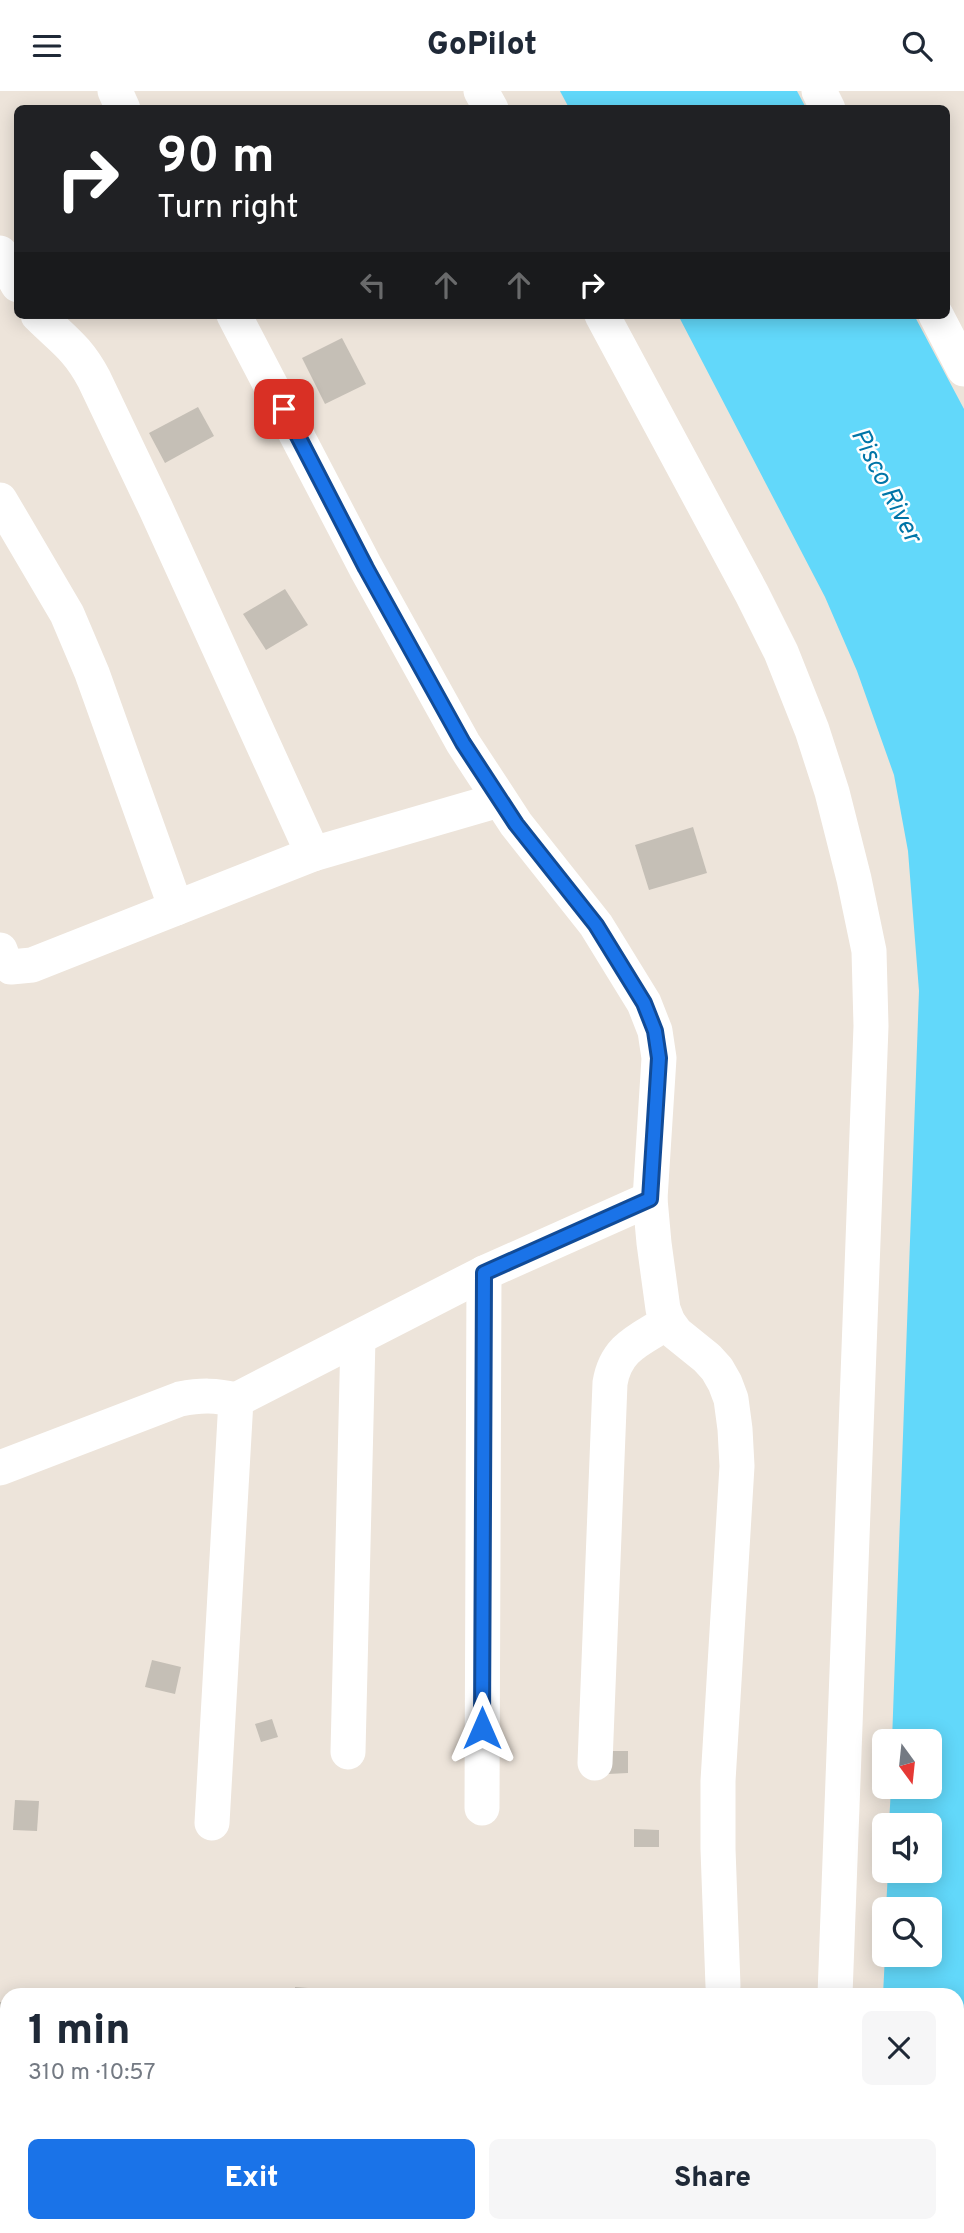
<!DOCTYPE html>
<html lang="en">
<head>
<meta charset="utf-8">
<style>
	body { margin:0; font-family:Overpass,sans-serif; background:#f6f6f7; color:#1f2937; height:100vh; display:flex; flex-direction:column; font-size:26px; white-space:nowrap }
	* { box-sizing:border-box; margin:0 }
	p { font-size:23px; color:#747a83 }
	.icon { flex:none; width:38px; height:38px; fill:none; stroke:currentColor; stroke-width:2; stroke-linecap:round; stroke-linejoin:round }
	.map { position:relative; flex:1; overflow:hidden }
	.details { position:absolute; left:0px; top:1897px; width:964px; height:245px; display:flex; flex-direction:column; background:#fff; border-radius:21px 21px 0 0; box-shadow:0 4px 18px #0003 }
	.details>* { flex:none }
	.hud { position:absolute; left:14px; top:14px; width:936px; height:214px; border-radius:10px; box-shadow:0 4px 18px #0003; background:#202124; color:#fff; overflow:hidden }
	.needle { width:46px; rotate:165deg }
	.tools { position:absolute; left:872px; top:1638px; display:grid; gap:14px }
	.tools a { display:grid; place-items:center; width:70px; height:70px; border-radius:10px; background:#fff; box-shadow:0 4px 18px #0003; font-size:35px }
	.pin { position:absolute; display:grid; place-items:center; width:60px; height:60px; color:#fff; margin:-30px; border-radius:14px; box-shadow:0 4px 10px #0006 }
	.me { position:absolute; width:77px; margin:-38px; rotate:0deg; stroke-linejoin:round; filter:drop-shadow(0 0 5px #0008) }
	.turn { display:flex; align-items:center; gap:24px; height:147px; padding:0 28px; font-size:32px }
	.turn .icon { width:91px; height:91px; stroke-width:2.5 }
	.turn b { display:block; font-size:49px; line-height:60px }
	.lanes { display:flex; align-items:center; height:66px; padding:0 28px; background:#0003; justify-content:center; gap:35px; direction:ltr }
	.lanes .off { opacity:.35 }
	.round { display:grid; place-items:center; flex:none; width:74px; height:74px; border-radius:10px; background:#f6f6f7 }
	.summary { display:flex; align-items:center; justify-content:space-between; height:119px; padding:0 28px }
	h1 { font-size:42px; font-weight:800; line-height:52px }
	.primary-button { display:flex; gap:14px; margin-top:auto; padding:14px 28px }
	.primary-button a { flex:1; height:80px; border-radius:10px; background:#1a73e8; color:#fff; font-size:28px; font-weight:800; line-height:80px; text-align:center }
	.primary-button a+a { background:#f6f6f7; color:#1f2937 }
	header { display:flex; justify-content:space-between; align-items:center; height:91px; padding:0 28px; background:#fff; font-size:32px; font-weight:800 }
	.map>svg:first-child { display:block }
	.water { fill:#62d8fa }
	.building { fill:#c5bfb6 }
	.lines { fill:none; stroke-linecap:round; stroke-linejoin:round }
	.minor { stroke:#fff; stroke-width:35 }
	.route-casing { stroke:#114b97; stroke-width:18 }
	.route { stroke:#1a73e8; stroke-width:12 }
	.labels { text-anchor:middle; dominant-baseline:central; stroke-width:5; stroke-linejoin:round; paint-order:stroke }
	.water-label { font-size:26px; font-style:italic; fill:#0075a7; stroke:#fff }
</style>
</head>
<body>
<header><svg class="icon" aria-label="menu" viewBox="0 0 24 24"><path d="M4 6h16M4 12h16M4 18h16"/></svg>GoPilot<svg class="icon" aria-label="search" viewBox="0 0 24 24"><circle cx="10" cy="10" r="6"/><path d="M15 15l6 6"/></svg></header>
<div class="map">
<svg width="964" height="2142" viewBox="0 0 964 2142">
	<rect width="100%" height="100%" fill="#ede4da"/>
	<g class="water">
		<path d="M560 0H797L806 17H569Z"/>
		<path d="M678 224H914L964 318V2142H875V2135H957V1904H883L885 1864H929V1818H886L888 1780H929V1734H889L891 1696H929V1650H892L919 900 908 760 894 684 857 580 825 506Z"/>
	</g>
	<g class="building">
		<path d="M342 247 366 293 325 313 302 267Z"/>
		<path d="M198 316 214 345 165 372 149 342Z"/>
		<path d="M285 498 308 534 266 559 243 523Z"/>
		<path d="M693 736 707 782 649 799 635 754Z"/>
		<path d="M152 1569 181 1576 175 1603 145 1596Z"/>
		<path d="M272 1628 278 1646 261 1651 255 1633Z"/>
		<path d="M608 1660H628V1682L608 1683Z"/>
		<path d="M15 1709 39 1710 37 1740 13 1739Z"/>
		<path d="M634 1738 659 1739V1756H634Z"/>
		<path d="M295 1896 321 1898V1904H295Z"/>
		<path d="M7 1910V1941L0 1942V1911Z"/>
	</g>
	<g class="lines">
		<g class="minor">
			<path d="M115 0 123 18"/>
			<path d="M481 0 491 18"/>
			<path d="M819 0 828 18"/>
			<path d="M0 162 18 194"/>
			<path d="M38 224C62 248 77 256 94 288L156 418 313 763"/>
			<path d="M234 224 366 477 463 652 516 733 596 834 644 912 655 940 659 967 650 1108 654 1152 663 1218 668 1231 676 1242 707 1267 717 1278 725 1292 731 1308 735 1338 737 1375 718 1690V1758L723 1895"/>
			<path d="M602 224 752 503 781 561 812 639 832 701 854 788 869 860 871 935 835 1904"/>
			<path d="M936 224 964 278"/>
			<path d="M0 409 67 523 92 582 176 817"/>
			<path d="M0 859 3 867 11 876 32 874 313 763 499 709"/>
			<path d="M0 1377 180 1308C201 1304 216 1304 236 1309"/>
			<path d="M348 1661 358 1247"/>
			<path d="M595 1672 610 1292C616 1256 640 1249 668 1231"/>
			<path d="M482 1717 484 1182"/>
			<path d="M212 1732 236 1309 484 1182 650 1108"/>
			<path d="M0 2021H7"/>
			<path d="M0 2085 7 2096"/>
			<path d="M32 2135 36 2142"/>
			<path d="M302 2135 305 2142"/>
			<path d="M826 2142 827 2135"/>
		</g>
	</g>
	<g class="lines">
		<defs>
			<path id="route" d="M284 318 366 477 463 652 516 733 596 834 644 912 655 940 659 967 650 1108 484 1182 482 1637"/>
		</defs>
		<use href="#route" class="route-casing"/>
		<use href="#route" class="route"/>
	</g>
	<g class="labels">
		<g class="water-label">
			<text transform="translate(885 395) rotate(63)">Pisco River</text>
		</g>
	</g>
</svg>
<div class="tools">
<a><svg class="needle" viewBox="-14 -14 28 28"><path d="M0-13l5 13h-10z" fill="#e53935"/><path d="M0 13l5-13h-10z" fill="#747a83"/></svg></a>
<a><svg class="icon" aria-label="sound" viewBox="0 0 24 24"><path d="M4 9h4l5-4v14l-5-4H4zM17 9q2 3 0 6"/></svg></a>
<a><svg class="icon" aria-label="search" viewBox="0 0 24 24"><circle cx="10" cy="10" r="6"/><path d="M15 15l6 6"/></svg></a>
</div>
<div class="pin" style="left:284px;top:318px;background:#d93025"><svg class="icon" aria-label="arrive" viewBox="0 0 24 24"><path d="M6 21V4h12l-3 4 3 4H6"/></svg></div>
<svg class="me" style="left:482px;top:1637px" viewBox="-20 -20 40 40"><path d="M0-17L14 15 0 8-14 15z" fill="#1a73e8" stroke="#fff" stroke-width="4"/></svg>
<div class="hud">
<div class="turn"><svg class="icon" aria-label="right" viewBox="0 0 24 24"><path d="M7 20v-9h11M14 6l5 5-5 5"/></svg><div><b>90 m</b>Turn right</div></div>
<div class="lanes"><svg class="icon off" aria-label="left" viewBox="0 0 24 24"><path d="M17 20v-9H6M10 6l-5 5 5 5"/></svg><svg class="icon off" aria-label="ahead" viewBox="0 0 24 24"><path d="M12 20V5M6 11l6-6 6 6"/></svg><svg class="icon off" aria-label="ahead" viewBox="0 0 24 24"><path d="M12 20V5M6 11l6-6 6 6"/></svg><svg class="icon" aria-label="right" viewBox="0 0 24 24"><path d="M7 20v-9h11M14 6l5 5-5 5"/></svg></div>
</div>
<section class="details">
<div class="summary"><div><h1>1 min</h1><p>310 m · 10:57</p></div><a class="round"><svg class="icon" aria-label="close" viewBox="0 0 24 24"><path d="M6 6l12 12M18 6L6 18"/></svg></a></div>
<div class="primary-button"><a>Exit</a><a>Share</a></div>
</section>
</div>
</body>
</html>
